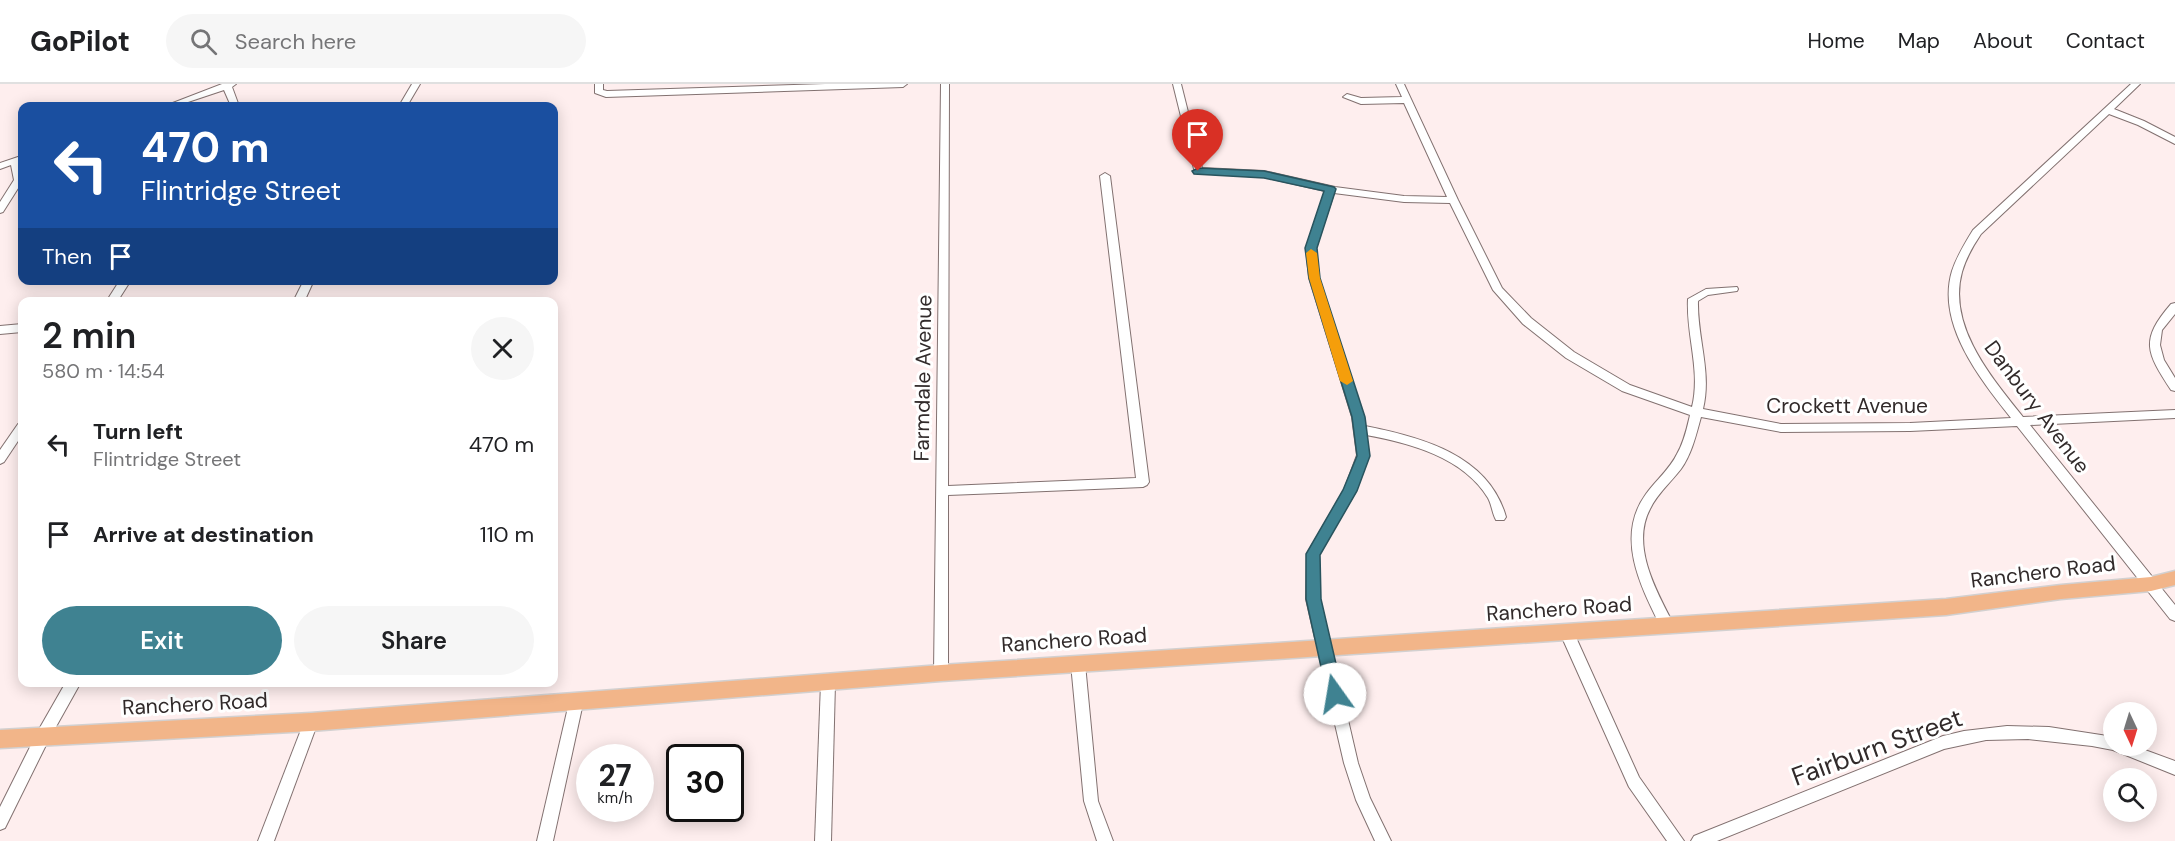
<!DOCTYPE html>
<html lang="en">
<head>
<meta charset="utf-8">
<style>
	body { margin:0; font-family:"DM Sans",sans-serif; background:#f6f6f6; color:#202124; height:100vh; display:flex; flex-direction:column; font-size:22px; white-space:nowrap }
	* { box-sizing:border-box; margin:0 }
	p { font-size:20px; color:#757577 }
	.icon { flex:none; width:33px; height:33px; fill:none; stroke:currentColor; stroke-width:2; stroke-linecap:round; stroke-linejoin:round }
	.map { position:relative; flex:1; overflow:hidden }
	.side { position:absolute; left:18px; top:213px; width:540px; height:390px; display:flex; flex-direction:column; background:#fff; border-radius:12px; box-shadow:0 3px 15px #0003 }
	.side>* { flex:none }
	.guide { position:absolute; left:18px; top:18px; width:540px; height:183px; border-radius:12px; box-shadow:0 3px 15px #0003; background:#1a4fa0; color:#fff; overflow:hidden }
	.needle { width:39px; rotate:176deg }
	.controls { position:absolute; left:2103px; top:618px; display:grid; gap:12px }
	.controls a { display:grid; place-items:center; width:54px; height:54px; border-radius:50%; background:#fff; box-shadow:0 3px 15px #0003; font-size:30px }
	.speed { position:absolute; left:576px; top:660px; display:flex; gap:12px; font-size:30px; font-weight:700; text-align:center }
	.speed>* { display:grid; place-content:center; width:78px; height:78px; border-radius:50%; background:#fff; box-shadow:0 3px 15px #0003; line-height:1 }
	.speed small { font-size:15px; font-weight:400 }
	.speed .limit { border:3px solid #111; border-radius:9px; background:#fff; color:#111 }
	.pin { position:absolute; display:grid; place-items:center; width:51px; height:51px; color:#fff; margin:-62px -26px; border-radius:50% 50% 50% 0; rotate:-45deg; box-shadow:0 0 6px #0007 }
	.pin .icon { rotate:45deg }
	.me { position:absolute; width:66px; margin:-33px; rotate:347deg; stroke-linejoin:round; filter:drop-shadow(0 0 4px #0008) }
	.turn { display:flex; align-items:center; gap:21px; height:126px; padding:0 24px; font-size:27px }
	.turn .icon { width:78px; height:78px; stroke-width:2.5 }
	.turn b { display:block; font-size:42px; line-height:51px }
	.then { display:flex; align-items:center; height:57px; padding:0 24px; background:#0003; gap:12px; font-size:22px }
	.round { display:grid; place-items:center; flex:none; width:63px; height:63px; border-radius:32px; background:#f6f6f6 }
	.headline { display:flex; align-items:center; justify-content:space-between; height:102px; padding:0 24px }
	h1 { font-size:36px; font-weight:600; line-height:45px }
	.cta { display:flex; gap:12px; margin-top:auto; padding:12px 24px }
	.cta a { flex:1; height:69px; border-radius:36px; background:#3f8291; color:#fff; font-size:24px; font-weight:600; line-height:69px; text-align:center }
	.cta a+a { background:#f6f6f6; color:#202124 }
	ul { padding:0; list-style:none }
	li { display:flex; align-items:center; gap:18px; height:90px; padding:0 24px }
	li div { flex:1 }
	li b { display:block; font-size:22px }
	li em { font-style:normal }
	header { display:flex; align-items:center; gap:36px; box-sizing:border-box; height:84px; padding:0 30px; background:#fff; border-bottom:2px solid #e0e0e0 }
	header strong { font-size:28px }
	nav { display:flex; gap:33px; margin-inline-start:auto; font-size:21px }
	.search { width:420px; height:54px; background:#f6f6f6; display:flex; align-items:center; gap:15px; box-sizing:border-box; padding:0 21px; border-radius:33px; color:#757577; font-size:22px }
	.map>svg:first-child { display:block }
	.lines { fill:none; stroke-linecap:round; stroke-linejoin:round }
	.minor-casing { stroke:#827170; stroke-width:2 }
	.major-casing { stroke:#d2d0d0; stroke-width:3 }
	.minor { fill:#fff; fill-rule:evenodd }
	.major { fill:#f2b589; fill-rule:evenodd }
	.route { fill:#3f8291; stroke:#29545e; stroke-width:1.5 }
	.slow { fill:#f59e0b }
	.labels { text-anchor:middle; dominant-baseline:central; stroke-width:6; stroke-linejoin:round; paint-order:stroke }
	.street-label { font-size:21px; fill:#312a2a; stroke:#fff }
	.near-street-label { font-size:26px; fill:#312a2a; stroke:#fff }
</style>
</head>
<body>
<header>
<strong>GoPilot</strong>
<div class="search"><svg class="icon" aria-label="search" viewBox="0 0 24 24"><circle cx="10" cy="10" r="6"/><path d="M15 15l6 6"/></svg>Search here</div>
<nav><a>Home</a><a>Map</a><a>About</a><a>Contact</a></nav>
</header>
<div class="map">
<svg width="2175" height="757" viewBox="0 0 2175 757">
	<rect width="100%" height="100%" fill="#feeeee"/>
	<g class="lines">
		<defs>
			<g id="minor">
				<path d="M222 0H236L232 3 239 22H231L224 6 176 22H165Z"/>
				<path d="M412 0H420L407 22H399Z"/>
				<path d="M595 0H603V6L607 7 825 0H907L903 3 606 13 595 9Z"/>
				<path d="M941 0H949L948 402 1136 394 1100 92 1105 89 1110 92 1149 398 1147 401 1143 403 948 411V589L946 593 941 595 936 593 934 589Z"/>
				<path d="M1173 0H1181L1202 84 1264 87 1335 103 1404 112 1447 113 1404 19 1361 20 1343 13 1347 10 1361 14 1402 13 1396 0H1404L1458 116 1502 204 1531 234 1574 268 1630 301 1692 323C1701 286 1686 252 1688 215L1706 205 1737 203 1738 205 1737 207 1708 211 1698 217C1697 254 1712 288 1703 325L1781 340 1910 339 2011 334C1980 295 1936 240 1952 187 1957 172 1965 159 1973 146L2131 0H2140L2114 25 2144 37 2175 53V60L2138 41 2109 30 1981 150C1973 162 1966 174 1962 188 1947 242 1992 294 2023 333L2175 326V334L2030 341 2175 521V537L2170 535 2017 342 1910 347 1781 348 1701 333C1696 351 1692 369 1681 385 1671 398 1657 410 1650 425 1630 463 1658 510 1675 543L1673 547 1668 549 1663 547C1642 505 1614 454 1646 410 1656 396 1670 385 1677 370 1684 358 1687 344 1690 331L1622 307 1566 274 1523 240 1493 206 1450 119 1404 118 1334 109 1316 164 1319 194 1365 342C1421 353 1489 371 1506 433L1504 436H1496C1492 429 1492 421 1488 414 1463 373 1410 359 1366 351L1369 371 1356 407 1319 470 1320 515 1358 679 1370 714 1391 757H1375L1356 716 1344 679 1306 515 1307 470 1344 406 1357 371 1352 333 1309 194 1306 164 1325 107 1264 93 1195 89Z"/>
				<path d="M18 73H22V78H20L22 98 3 128 0 129V118L14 96 11 81 0 85V79Z"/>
				<path d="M120 196H131L117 218H106Z"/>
				<path d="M304 196H314L304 218H293Z"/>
				<path d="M2175 219V230L2162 246 2160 261 2164 276 2175 294V307L2171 306C2146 268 2140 256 2171 220Z"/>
				<path d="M22 240V248L0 250V242Z"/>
				<path d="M22 339V351L4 378 0 380V366L18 340Z"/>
				<path d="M1567 543 1572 545 1574 549 1639 693 1684 757H1667L1629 703 1560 549 1562 545Z"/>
				<path d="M1078 574 1083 576 1085 580 1098 717 1113 757H1097L1084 717 1071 580 1073 576Z"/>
				<path d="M828 593 833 595 835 599 831 757H815L821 599 823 595Z"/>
				<path d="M66 598H81L48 657 5 744 0 746V723L38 647Z"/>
				<path d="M576 613 581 615 583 619 553 757H537L569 619 571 615Z"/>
				<path d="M311 632 316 633 318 638 274 757H258L304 638 306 633Z"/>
				<path d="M2007 642 2049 643 2114 653V662H2134L2175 677V691L2113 666 2092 662 2028 655 1986 656 1944 665 1717 757H1691L1694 752 1943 652 1964 647Z"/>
			</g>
			<path id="major" d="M2175 487V501L2151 507 2061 515 1946 531 941 597 311 647 0 664V646L311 629 941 581 1946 515 2061 501 2151 493Z"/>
		</defs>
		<use href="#minor" class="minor-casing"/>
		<use href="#major" class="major-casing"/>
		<use href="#minor" class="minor"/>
		<use href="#major" class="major"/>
	</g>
	<path class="route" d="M1198 84 1264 87 1334 103 1336 105 1317 164 1320 194 1365 333 1370 372 1357 407 1320 471 1321 515 1343 610 1341 615 1335 617 1329 615 1327 610 1306 515V470L1343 406 1357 372 1352 333 1309 194 1305 164 1324 107 1264 94 1194 90 1192 87Z"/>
	<path class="slow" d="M1311 165 1317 169 1320 194 1353 297 1347 301 1340 297 1309 194 1306 169Z"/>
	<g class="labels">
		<g class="street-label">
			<text transform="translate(923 294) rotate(-89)">Farmdale Avenue</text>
			<text x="1847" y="322">Crockett Avenue</text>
			<text transform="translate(2037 323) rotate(53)">Danbury Avenue</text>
			<text transform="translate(2043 488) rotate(-7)">Ranchero Road</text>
			<text transform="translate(1559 525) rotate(-4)">Ranchero Road</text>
			<text transform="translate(1074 556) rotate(-4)">Ranchero Road</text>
			<text transform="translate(195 620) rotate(-3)">Ranchero Road</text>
		</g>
		<g class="near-street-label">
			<text transform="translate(1877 663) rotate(-20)">Fairburn Street</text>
		</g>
	</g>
</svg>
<div class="controls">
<a><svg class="needle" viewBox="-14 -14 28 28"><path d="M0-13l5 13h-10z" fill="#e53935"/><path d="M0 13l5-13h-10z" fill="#757577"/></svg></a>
<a><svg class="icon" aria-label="search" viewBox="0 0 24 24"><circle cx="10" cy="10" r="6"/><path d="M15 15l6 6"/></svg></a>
</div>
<div class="speed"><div>27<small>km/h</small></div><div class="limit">30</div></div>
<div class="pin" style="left:1198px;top:87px;background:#d93025"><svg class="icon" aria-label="arrive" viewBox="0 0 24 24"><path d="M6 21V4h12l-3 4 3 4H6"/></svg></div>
<svg class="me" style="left:1335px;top:610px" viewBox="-20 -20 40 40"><circle r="19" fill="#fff"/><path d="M0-13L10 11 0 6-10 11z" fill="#3f8291"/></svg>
<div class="guide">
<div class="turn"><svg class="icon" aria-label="left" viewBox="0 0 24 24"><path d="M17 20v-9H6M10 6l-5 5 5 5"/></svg><div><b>470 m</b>Flintridge Street</div></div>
<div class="then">Then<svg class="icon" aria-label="arrive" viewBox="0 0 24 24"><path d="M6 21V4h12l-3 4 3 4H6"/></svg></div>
</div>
<section class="side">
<div class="headline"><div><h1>2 min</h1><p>580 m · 14:54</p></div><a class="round"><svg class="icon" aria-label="close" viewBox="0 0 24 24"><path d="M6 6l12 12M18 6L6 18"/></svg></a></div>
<ul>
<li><svg class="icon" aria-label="left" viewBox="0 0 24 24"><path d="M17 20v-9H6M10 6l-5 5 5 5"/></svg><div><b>Turn left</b><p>Flintridge Street</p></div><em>470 m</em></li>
<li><svg class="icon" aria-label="arrive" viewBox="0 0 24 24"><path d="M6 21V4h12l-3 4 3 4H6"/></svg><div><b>Arrive at destination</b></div><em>110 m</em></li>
</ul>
<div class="cta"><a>Exit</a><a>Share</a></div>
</section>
</div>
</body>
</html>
